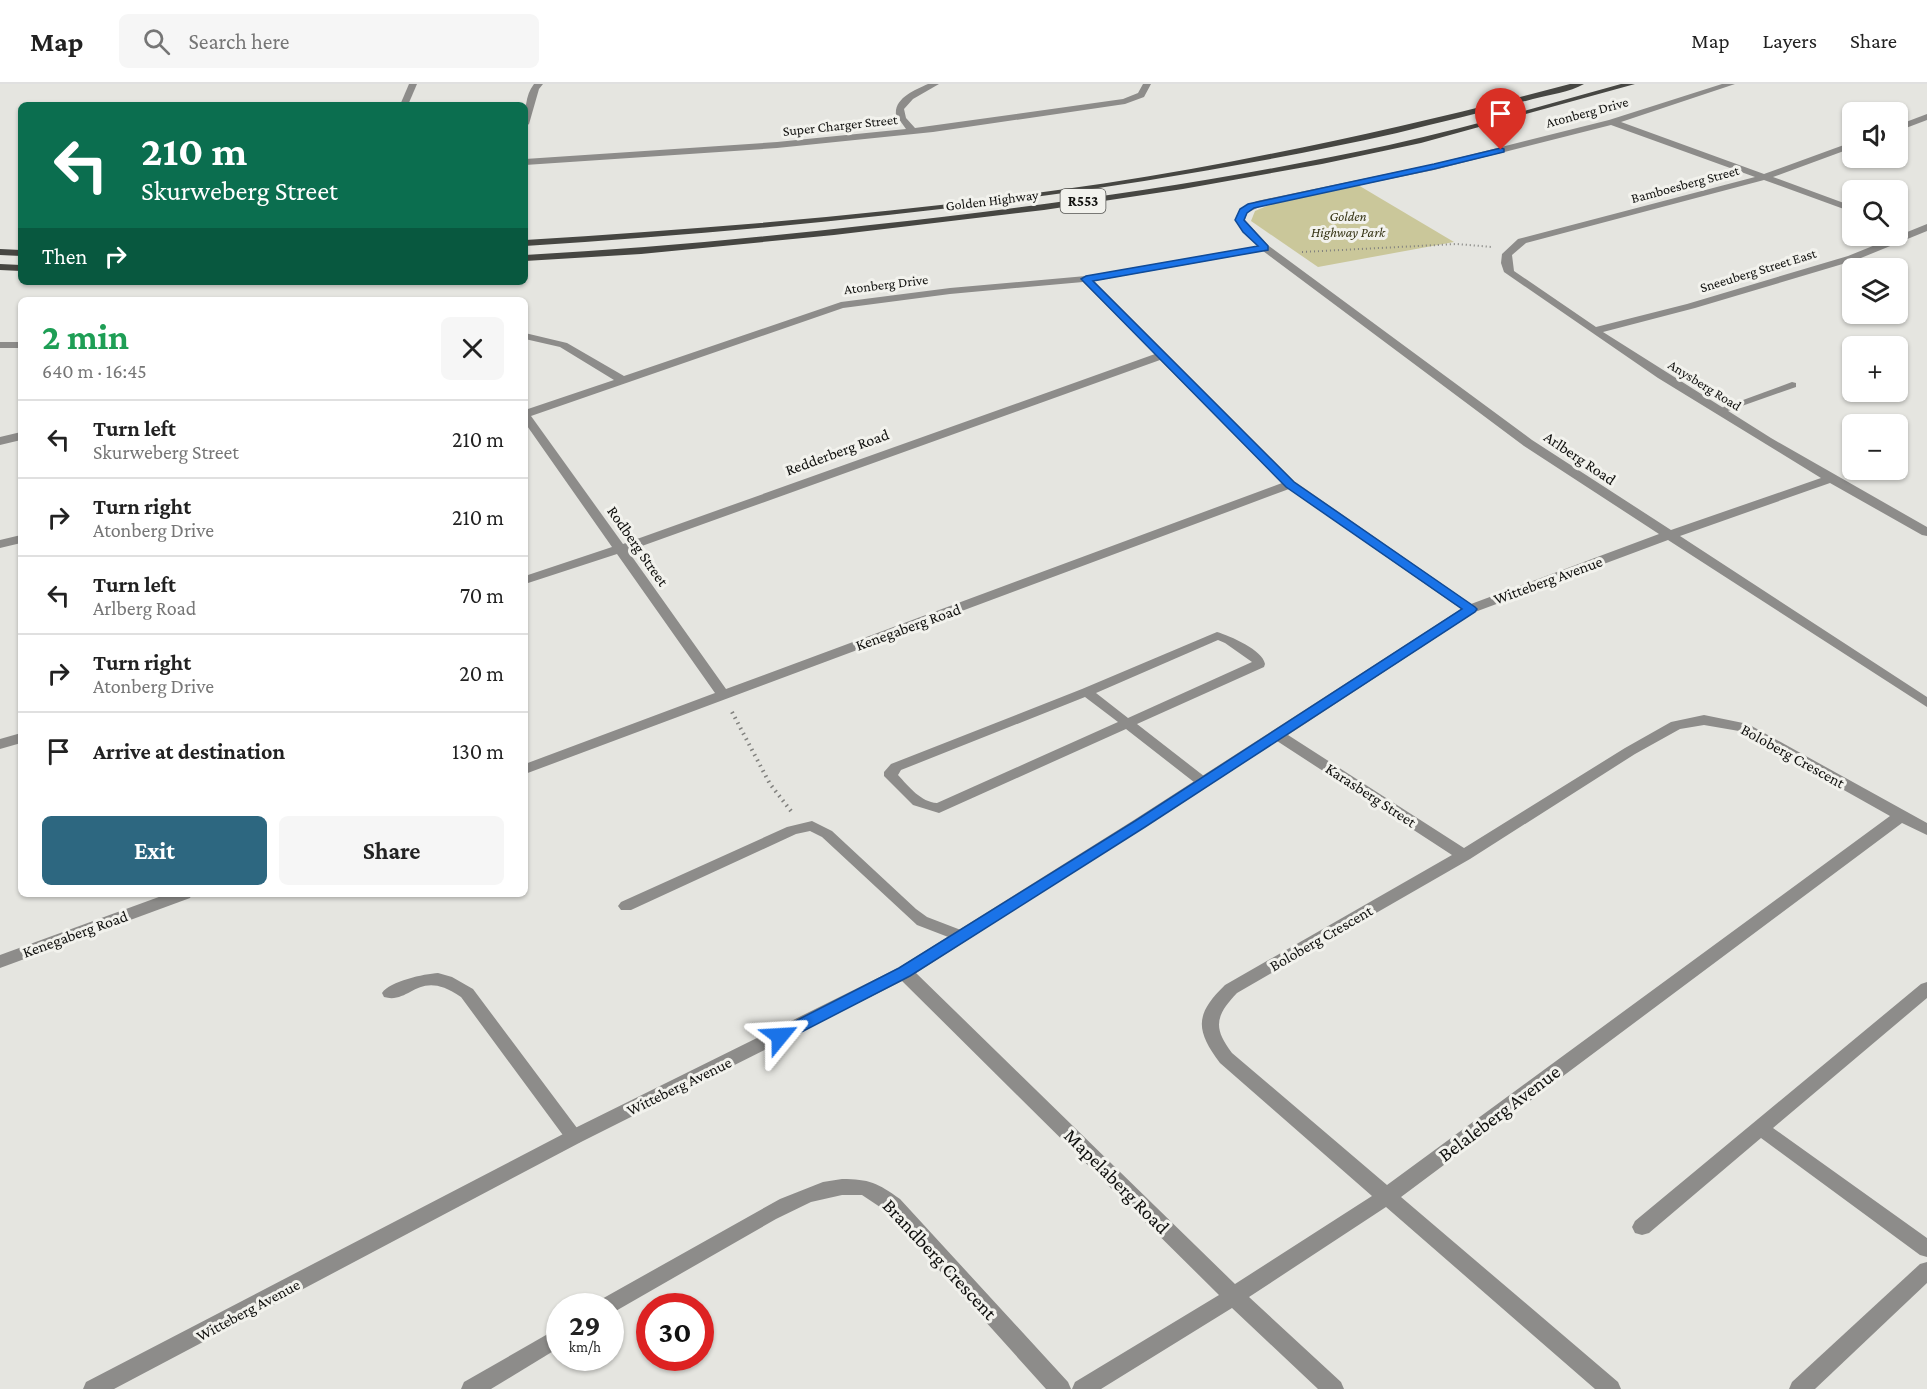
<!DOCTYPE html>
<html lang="en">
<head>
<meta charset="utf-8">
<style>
	body { margin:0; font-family:"Crimson Pro",serif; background:#f6f6f6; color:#222; height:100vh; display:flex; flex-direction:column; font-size:22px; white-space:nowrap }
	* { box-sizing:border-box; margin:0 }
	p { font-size:20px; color:#767676 }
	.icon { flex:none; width:33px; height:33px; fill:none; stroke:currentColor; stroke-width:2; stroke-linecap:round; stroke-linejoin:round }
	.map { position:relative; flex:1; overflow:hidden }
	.panel { position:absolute; left:18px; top:213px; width:510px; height:600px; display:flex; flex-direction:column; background:#fff; border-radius:9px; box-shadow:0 2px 4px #0004 }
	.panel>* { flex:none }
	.hud { position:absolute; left:18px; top:18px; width:510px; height:183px; border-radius:9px; box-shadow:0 2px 4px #0004; background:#0b6e4f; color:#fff; overflow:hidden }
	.tools { position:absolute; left:1842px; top:18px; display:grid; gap:12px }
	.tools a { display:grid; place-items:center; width:66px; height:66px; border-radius:9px; background:#fff; box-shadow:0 2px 4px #0004; font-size:30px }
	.speed { position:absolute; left:546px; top:1209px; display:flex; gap:12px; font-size:30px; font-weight:700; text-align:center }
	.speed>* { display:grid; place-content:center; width:78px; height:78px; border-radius:50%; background:#fff; box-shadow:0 2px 4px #0004; line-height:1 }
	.speed small { font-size:15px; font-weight:400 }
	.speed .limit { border:9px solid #d22; background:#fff; color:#111 }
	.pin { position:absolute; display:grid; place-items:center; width:51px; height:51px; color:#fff; margin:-62px -26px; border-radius:50% 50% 50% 0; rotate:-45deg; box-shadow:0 0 6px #0007 }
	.pin .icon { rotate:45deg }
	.me { position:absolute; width:66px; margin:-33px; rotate:63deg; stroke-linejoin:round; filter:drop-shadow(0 0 4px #0008) }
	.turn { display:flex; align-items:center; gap:21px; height:126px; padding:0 24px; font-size:27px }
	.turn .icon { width:78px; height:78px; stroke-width:2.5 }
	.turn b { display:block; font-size:42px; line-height:51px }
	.then { display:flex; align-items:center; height:57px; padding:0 24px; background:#0003; gap:12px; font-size:22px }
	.round { display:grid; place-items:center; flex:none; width:63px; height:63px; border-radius:9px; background:#f6f6f6 }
	.head { display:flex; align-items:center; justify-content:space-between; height:102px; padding:0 24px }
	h1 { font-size:36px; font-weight:700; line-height:45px; color:#1e9e55 }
	.cta { display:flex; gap:12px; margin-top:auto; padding:12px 24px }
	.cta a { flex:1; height:69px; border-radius:9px; background:#2d6780; color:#fff; font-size:24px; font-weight:700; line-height:69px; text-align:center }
	.cta a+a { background:#f6f6f6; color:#222 }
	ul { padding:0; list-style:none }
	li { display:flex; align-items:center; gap:18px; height:78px; padding:0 24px; border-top:2px solid #e0e0e0 }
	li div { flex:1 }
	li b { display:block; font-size:22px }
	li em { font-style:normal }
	header { display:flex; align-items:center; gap:36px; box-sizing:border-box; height:84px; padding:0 30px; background:#fff; border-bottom:2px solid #e0e0e0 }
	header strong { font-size:28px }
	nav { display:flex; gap:33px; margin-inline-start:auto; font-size:21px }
	.search { width:420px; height:54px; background:#f6f6f6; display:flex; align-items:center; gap:15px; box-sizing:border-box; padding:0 21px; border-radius:9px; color:#767676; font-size:22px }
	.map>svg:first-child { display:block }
	.green { fill:#cac79a }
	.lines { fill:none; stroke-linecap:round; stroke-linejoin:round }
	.path-far1 { stroke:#81817e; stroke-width:2; stroke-dasharray:1 3; stroke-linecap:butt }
	.path { stroke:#81817e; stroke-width:4; stroke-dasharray:1.5 4.5; stroke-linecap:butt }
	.service { fill:#8d8c8a; fill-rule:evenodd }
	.minor { fill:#8d8c8a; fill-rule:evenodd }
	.primary { fill:#464642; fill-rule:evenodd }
	.route { fill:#1a73e8; stroke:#114b97; stroke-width:1.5 }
	.labels { text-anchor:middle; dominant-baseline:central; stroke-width:6; stroke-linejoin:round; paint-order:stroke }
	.far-street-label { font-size:14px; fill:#10100e; stroke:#f2f2ed }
	.far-park-label { font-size:14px; font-style:italic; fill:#373516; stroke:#f2f2ed }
	.shield { fill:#f2f2ed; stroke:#545451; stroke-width:1.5 }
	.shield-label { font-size:15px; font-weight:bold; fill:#10100e }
	.street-label { font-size:16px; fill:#10100e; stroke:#f2f2ed }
	.near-street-label { font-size:20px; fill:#10100e; stroke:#f2f2ed }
</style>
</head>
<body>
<header>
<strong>Map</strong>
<div class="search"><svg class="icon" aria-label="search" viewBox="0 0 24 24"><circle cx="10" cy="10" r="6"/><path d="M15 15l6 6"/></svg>Search here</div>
<nav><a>Map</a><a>Layers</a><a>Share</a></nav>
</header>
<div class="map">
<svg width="1927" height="1305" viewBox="0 0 1927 1305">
	<rect width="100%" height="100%" fill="#e5e5e0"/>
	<path class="green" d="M1358 101 1454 158 1318 183 1251 137 1255 127 1274 119Z"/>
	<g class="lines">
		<path class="path-far1" d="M1302 168 1457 160 1492 163"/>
		<path class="path" d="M732 628 770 700 791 727"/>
		<g class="service">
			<path d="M1792 298 1796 299V303L1722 329 1718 330 1713 327Z"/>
			<path d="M1217 548C1230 552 1263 566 1265 580L1264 583 1137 640 1209 696 1211 699 1209 702H1199L1126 645 939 729 913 721 884 692V688L891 680 1082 605ZM1218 556 1225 559 1252 578 1128 634 1096 609ZM1085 613 1118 638 937 719C921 718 909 703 898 691L901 686Z"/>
			<path d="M812 737 832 747 916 825 927 833 966 848 969 852 966 856H956L917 841 822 753 810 747 796 750 631 826H621L618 822 621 818 787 743Z"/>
			<path d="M438 889 452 893 473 905 580 1048 583 1053 580 1058 574 1060 568 1058 461 913C418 883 411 921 384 913L382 909C390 897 424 890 438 889Z"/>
		</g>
		<g class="minor">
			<path d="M409 0H417L408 21H400Z"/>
			<path d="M534 0H543L539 5 529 40 525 43C525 28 525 11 534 0Z"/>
			<path d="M928 0H939L913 15 904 25 906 34 915 44 1123 15 1138 9 1143 0H1151L1144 13 1125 20 933 48 777 64 525 81V75L777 58 906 45 896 31C894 14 915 6 928 0Z"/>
			<path d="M1722 0H1735L1621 38 1764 90 1852 58V64L1773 93 1852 122V128L1764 96 1526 159 1512 171 1514 187 1596 243 1687 220 1848 172 1927 140V147L1856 176 1695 224 1603 248 1771 354 1927 443V452L1922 451 1830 399 1680 452 1927 613V623L1668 456 1475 528 1288 651 1464 764 1625 664 1671 638 1704 631 1748 640 1927 739V751L1902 739 1401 1113 1618 1298 1621 1305H1595L1386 1123 1249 1213 1341 1298 1344 1305H1318L1232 1224 1101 1305H1072L1075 1298 1219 1211 902 897 581 1058 114 1305H83L86 1298 567 1048 898 884 1134 736 1461 525 1289 405 525 690V680L715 609 617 470 525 500V492L612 463 525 339V326L614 296 560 263 525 255V249L567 259 624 292 841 218 950 204 1086 192 1258 162 1235 136 1240 125 1257 117 1434 80 1609 36ZM1611 41 1755 93 1518 155 1502 170 1501 179 1504 188 1658 294 1821 394 1671 446 1532 356 1269 162 1245 136 1247 129 1263 121 1434 86ZM1263 167 1524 362 1659 450 1471 520 1294 397 1094 197ZM1083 198 1155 270 623 460 531 332 843 224 950 210ZM1160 276 1282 399 726 605 628 467ZM1704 641 1739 647 1890 732 1387 1101 1232 969C1213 944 1215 932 1237 909L1470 775 1635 670 1680 645ZM1277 657 1452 771 1225 901C1195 930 1195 946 1220 979L1372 1112 1235 1200 916 889Z"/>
			<path d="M1927 30V36L1898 47V41Z"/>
			<rect x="0" y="258" width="21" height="6"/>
			<path d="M21 348V356L0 361V353Z"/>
			<path d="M21 451V459L0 464V456Z"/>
			<path d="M21 649V659L0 665V655Z"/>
			<path d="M167 810H192L190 814 0 884V871Z"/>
			<path d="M1927 898V914L1773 1044 1927 1154V1173L1920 1171 1761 1054 1649 1149 1642 1151 1635 1149 1632 1143 1635 1137 1921 900Z"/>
			<path d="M842 1095C869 1095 878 1099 900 1115L1068 1298 1071 1305H1046L886 1127 862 1111H842L811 1118 776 1135 614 1228 610 1230V1222H597L600 1216 780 1115 823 1098Z"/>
			<path d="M1927 1178V1199L1815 1305H1789L1792 1298 1920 1180Z"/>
			<path d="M560 1243V1263L491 1305H461L464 1298Z"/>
		</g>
		<g class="primary">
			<path d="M1570 0H1584C1570 8 1549 11 1533 15 1488 27 1442 38 1397 49 1109 113 818 143 525 162V156C748 142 971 124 1191 85 1319 62 1445 33 1570 0Z"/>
			<path d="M1621 0H1635L1421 59 1322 80 1183 105 1044 126 834 151 641 170 525 177V171C640 165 755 154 870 141 1044 122 1218 98 1389 61 1467 44 1544 21 1621 0Z"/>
			<path d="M0 165 21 166V172L0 171Z"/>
			<path d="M0 180 21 181V187L0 186Z"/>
		</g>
	</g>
	<path class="route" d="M1501 64 1504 65V68L1434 85 1254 124 1247 129 1244 136 1268 162V166L1093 197 1294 398 1475 523 1477 525 1475 528 1145 743 910 892 786 956H774L772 952 774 948 899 884 1135 737 1462 525 1286 403 1081 195 1086 192 1258 162 1243 148 1235 136 1240 125 1248 120 1434 80Z"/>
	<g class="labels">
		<g class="far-street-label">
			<text transform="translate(1587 28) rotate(-15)">Atonberg Drive</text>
			<text transform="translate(840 41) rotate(-6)">Super Charger Street</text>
			<text transform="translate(1685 100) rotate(-15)">Bamboesberg Street</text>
			<text transform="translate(992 116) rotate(-7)">Golden Highway</text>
			<text transform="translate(1758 186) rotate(-17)">Sneeuberg Street East</text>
			<text transform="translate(886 200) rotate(-7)">Atonberg Drive</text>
			<text transform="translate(1705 301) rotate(32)">Anysberg Road</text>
		</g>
		<g class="far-park-label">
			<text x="1348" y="132">Golden<tspan x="1348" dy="16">Highway Park</tspan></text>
		</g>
		<rect class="shield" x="1060.5" y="105" width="45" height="24" rx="4.5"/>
		<g class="shield-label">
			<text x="1083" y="117">R553</text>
		</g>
		<g class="street-label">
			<text transform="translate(837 368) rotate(-20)">Redderberg Road</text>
			<text transform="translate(1580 374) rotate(34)">Arlberg Road</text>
			<text transform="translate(638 462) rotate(55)">Rodberg Street</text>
			<text transform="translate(1548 496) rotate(-20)">Witteberg Avenue</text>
			<text transform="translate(908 543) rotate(-20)">Kenegaberg Road</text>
			<text transform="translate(1793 672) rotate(29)">Boloberg Crescent</text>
			<text transform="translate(1371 711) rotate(33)">Karasberg Street</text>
			<text transform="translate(75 850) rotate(-20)">Kenegaberg Road</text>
			<text transform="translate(1321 854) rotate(-30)">Boloberg Crescent</text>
			<text transform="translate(679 1002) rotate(-26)">Witteberg Avenue</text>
			<text transform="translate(248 1226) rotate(-28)">Witteberg Avenue</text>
		</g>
		<g class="near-street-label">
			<text transform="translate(1499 1029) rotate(-37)">Belaleberg Avenue</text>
			<text transform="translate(1117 1097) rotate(45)">Mapelaberg Road</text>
			<text transform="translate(940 1175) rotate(47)">Brandberg Crescent</text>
		</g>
	</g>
</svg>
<div class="tools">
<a><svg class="icon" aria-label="sound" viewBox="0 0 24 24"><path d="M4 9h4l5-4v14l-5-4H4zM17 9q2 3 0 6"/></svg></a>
<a><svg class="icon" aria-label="search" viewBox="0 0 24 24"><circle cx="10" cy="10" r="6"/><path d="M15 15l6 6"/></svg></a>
<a><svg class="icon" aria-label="layers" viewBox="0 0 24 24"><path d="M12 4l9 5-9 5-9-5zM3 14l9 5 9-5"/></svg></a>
<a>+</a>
<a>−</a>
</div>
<div class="speed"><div>29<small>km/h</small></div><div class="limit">30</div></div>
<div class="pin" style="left:1501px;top:66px;background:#d93025"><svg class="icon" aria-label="arrive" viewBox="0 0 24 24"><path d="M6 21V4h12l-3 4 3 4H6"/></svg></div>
<svg class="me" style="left:780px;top:952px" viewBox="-20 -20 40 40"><path d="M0-17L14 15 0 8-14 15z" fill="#1a73e8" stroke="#fff" stroke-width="4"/></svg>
<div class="hud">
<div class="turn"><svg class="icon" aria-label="left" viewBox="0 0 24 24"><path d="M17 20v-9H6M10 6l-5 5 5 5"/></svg><div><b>210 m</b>Skurweberg Street</div></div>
<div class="then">Then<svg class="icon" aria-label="right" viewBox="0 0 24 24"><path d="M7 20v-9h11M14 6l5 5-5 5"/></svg></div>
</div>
<section class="panel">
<div class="head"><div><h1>2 min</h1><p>640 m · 16:45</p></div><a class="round"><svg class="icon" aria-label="close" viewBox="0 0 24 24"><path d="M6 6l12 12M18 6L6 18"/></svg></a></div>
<ul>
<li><svg class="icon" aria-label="left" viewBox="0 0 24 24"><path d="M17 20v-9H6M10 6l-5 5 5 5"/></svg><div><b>Turn left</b><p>Skurweberg Street</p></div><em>210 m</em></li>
<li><svg class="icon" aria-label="right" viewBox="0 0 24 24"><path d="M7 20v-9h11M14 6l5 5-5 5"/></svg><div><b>Turn right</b><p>Atonberg Drive</p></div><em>210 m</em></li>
<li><svg class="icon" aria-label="left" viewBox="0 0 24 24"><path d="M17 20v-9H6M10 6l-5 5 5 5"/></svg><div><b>Turn left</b><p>Arlberg Road</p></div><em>70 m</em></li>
<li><svg class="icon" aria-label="right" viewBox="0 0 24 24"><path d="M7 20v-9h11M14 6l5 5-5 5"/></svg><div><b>Turn right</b><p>Atonberg Drive</p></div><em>20 m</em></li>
<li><svg class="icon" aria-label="arrive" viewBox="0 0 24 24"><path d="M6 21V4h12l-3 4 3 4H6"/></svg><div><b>Arrive at destination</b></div><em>130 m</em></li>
</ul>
<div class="cta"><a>Exit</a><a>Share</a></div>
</section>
</div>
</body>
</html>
